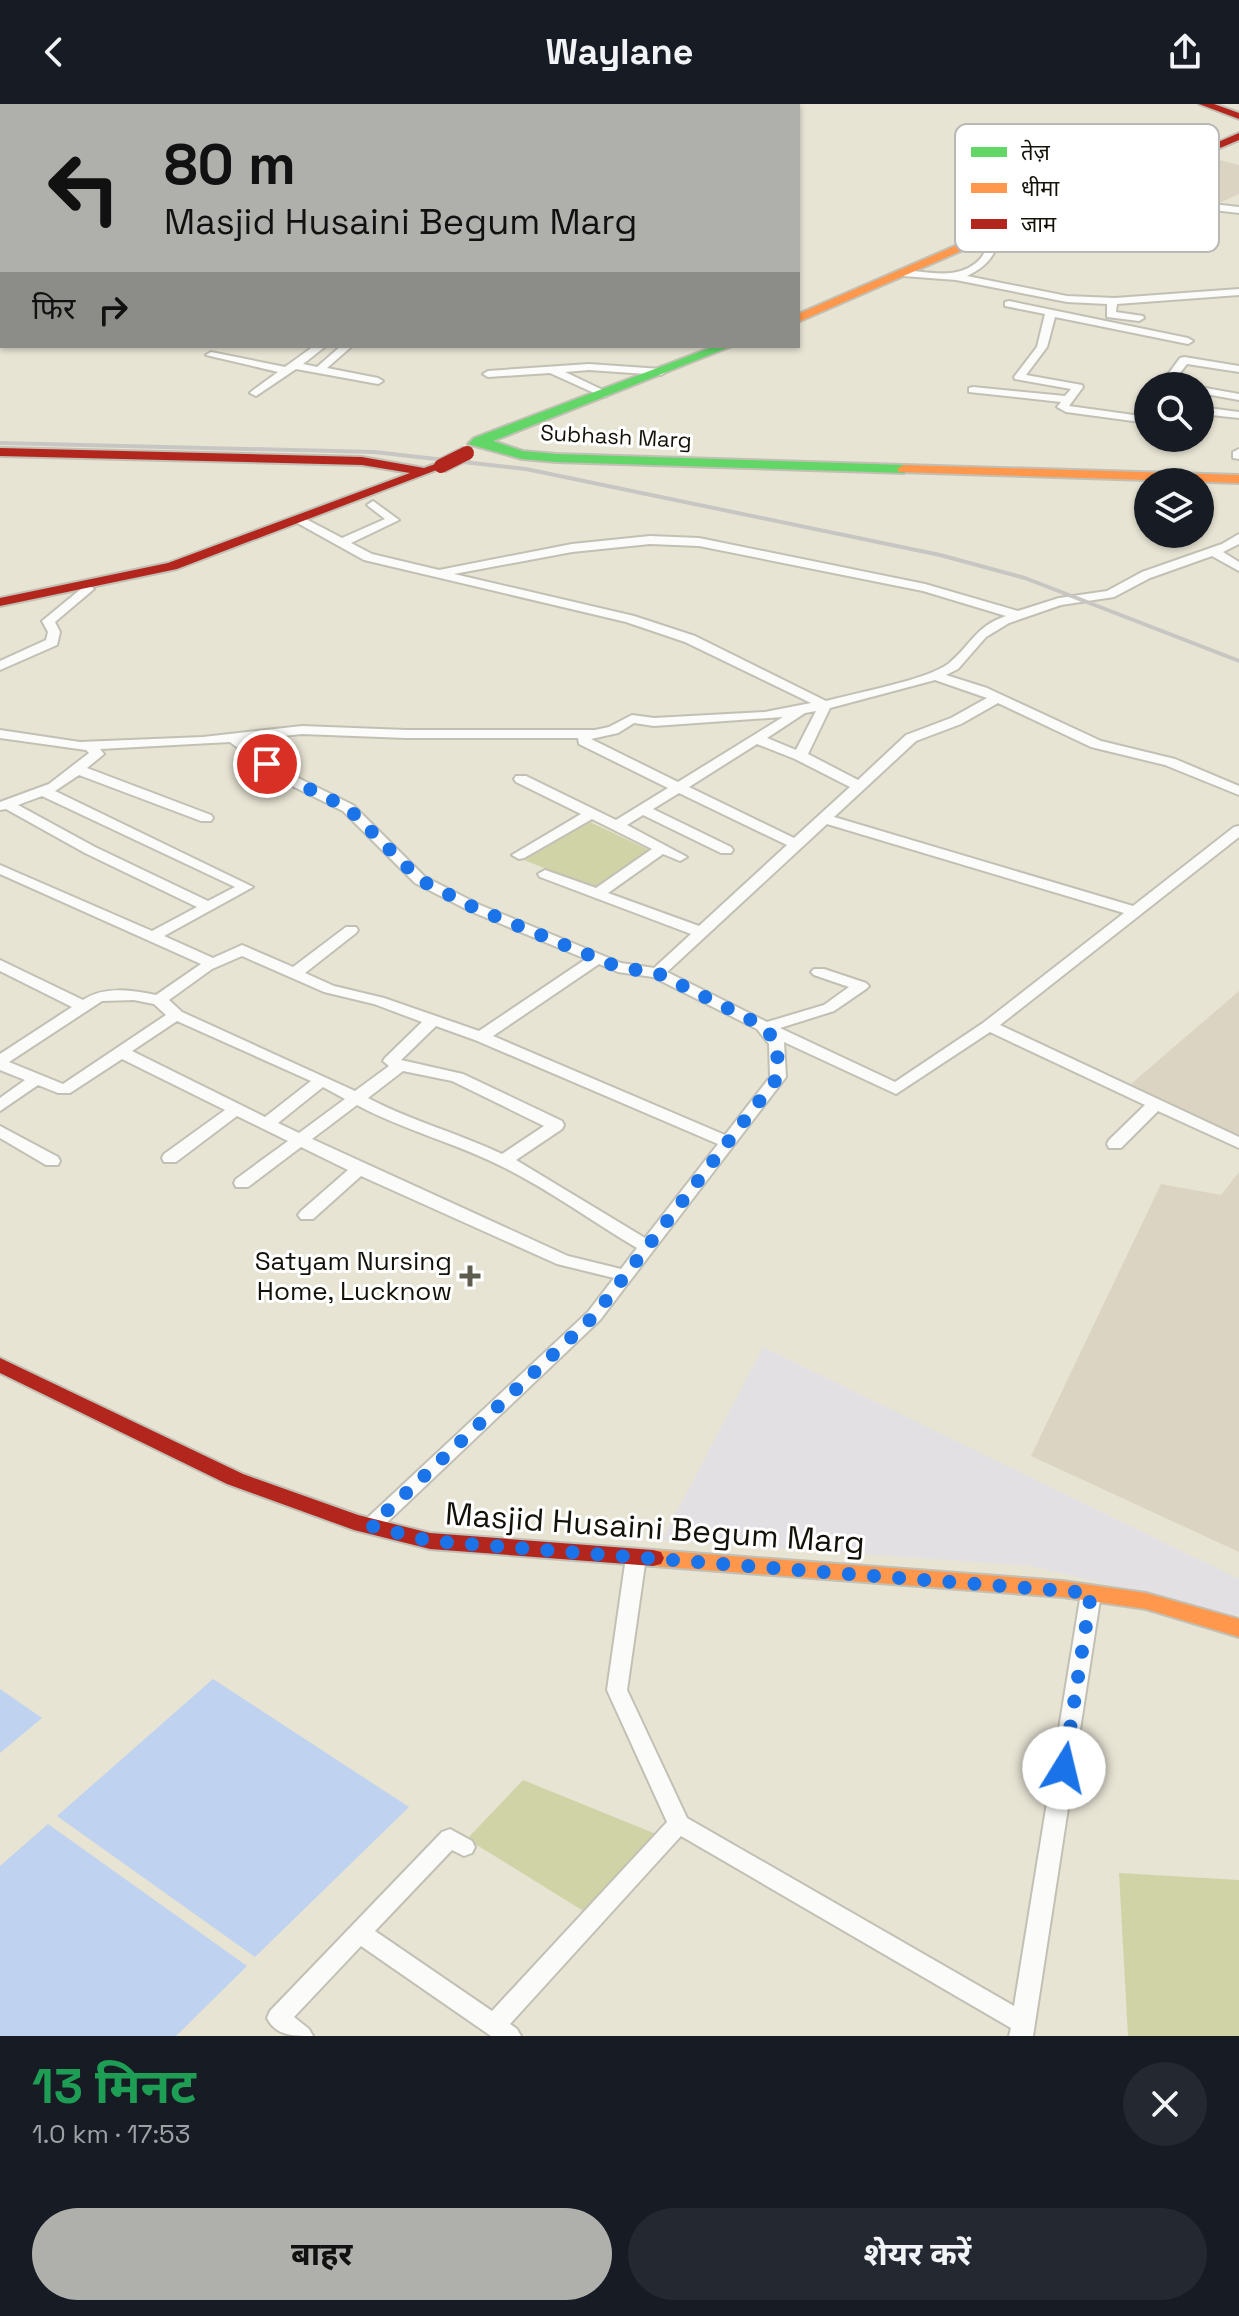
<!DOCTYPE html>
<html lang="hi">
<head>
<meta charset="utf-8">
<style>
	body { margin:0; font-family:"Space Grotesk","Noto Sans Devanagari",sans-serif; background:#242831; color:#f1f3f6; height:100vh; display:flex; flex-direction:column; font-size:30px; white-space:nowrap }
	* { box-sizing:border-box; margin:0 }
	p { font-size:26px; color:#9ea1a6 }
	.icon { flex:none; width:44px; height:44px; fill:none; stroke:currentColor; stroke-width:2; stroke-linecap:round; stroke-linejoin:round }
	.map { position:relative; height:1932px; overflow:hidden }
	.drawer { display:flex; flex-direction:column; background:#171b24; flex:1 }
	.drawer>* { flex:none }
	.guide { position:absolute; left:0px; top:0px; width:800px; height:244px; box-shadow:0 2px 6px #0004; background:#afafab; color:#111; overflow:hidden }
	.tools { position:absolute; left:1134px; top:268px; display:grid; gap:16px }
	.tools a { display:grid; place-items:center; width:80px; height:80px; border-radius:50%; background:#171b24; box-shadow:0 2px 6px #0004; font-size:40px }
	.pin { position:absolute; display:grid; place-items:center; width:68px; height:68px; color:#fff; margin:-34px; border:4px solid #fff; border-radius:50%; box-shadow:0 2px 8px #0007 }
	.me { position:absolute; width:88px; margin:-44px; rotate:9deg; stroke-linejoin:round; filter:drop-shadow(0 0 6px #0008) }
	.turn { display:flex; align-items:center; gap:28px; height:168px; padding:0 32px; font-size:36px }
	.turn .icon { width:104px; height:104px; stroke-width:2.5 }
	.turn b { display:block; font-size:56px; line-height:68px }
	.then { display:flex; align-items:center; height:76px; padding:0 32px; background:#0003; gap:16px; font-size:30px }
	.round { display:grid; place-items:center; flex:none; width:84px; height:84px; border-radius:42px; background:#242831 }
	.summary { display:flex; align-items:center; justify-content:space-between; height:136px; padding:0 32px }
	h1 { font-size:48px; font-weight:700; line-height:60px; color:#1e9e55 }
	.action { display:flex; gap:16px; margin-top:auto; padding:16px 32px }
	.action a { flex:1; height:92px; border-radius:48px; background:#afafab; color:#111; font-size:32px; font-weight:700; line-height:92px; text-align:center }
	.action a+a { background:#242831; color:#f1f3f6 }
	header { display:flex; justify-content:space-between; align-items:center; height:104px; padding:0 32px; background:#171b24; font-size:36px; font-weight:700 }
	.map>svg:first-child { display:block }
	.industrial { fill:#e3e0e4 }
	.education { fill:#dcd4c2 }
	.green { fill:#d0d3a6 }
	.water { fill:#bfd2f0 }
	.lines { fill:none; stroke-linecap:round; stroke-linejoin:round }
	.street-casing { stroke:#c2c0b4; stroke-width:4 }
	.fast-casing { stroke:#c2c0b4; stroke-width:4 }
	.slow-casing { stroke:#c2c0b4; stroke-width:4 }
	.jam-casing { stroke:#c2c0b4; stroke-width:4 }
	.street { fill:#fbfbf9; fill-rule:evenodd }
	.fast { fill:#63d668; fill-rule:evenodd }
	.slow { fill:#ff974d; fill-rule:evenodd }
	.jam { fill:#b3261e; fill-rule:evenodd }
	.rail { stroke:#c8c6c2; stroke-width:4 }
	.jam-bridge-casing { stroke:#c2c0b4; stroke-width:17; stroke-linecap:butt }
	.jam-bridge { stroke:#b3261e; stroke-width:14 }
	.route { stroke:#1a73e8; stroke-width:14; stroke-dasharray:0 25.2 }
	.poi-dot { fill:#5e5c4f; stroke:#fff; stroke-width:3 }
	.labels { text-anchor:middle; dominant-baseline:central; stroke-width:6; stroke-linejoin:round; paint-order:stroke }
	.far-street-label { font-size:22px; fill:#141208; stroke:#fff }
	.poi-label { font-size:26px; fill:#141208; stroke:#fff; text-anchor:end }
	.near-street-label { font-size:32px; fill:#141208; stroke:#fff }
	.key { fill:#fff; stroke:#b8b8b5; stroke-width:2 }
	.key-label { font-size:22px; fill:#141208 }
</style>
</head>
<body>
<header><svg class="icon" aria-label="back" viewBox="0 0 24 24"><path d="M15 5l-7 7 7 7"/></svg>Waylane<svg class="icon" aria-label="share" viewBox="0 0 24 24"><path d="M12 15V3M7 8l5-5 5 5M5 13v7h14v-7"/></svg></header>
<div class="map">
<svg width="1239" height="1932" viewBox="0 0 1239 1932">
	<rect width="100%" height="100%" fill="#e7e4d4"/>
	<path class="industrial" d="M763 1243 1239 1475V1512L1031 1462 662 1436Z"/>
	<g class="education">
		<path d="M1207 53 1239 61V90L1217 100 1194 97 1148 79Z"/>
		<path d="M1239 887V1032L1131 980Z"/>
		<path d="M1239 1068V1448L1031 1352 1161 1080 1221 1091Z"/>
	</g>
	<g class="green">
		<path d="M590 718 649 746 595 784 524 756Z"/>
		<path d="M523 1676 656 1730 585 1808 467 1735Z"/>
		<path d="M1119 1769 1239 1776V1932H1128Z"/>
	</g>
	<g class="water">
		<path d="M213 1575 409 1703 255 1853 57 1712Z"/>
		<path d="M0 1585 42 1614 0 1649Z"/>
		<path d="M48 1720 247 1862 176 1932H0V1762Z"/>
	</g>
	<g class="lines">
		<defs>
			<g id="street">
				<path d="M291 0H306L307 2H292Z"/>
				<path d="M2 57V63L0 64V58Z"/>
				<path d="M1098 87 1239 103V109L1095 92 1093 90Z"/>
				<path d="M994 133 999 136C994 154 984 164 967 172L1067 192 1115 194 1239 185V191L1117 200 1116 208 1143 212 1144 214 1139 217 1107 213V200L1067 198 956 176 903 172 898 169 903 166C930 168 961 177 981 154 987 146 987 138 994 133Z"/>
				<path d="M1009 197 1188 234 1193 237 1188 240 1055 213 1047 243 1026 271 1082 281 1083 283 1069 302 1148 313V319L1066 308 1057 303 1061 298 969 288V284L973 283 1065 292 1071 285 1015 275 1014 273 1037 243 1045 210 1005 202V198Z"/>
				<path d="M314 242H326L303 260 317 263 341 242H352L327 264 378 274 383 277 378 280 296 265 256 292 250 289 252 287 278 268 206 251 211 248 285 263Z"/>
				<path d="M1184 253 1239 262V268L1187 260 1173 278 1181 282H1162L1161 280 1180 254Z"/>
				<path d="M589 260 661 265 666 268 661 271 589 266 565 268 607 288V292L603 293 550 269 488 273 483 270 488 267Z"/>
				<path d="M1200 283 1239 290V296L1200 289Z"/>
				<path d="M1208 304 1239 308V314L1211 311 1204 321 1200 322V311Z"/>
				<path d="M1239 345V355L1233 354V348Z"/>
				<path d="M373 397 399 416 351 439 372 450 439 466 572 440 650 432 699 434 925 480 1018 507 1059 494 1107 487 1142 468 1222 440 1239 430V440L1223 448 1239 458V467L1212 452 1150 474 1114 493 1061 501 1009 519 986 533 958 565 946 571 987 584 1101 637 1175 655 1239 682V691L1165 661 1091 643 998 599 961 620 916 637 834 713 1133 802 1234 723 1239 722V733L1000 921 1239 1033V1044L1158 1007 1121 1044H1109L1107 1040 1109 1036 1145 1001 990 928 896 990 784 938 786 973 600 1216 378 1427 371 1429 364 1427 361 1422 364 1417 588 1208 614 1174 557 1160 361 1072 313 1115H301L298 1111 301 1107 348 1066 301 1043 248 1083H236L234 1079 236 1075 288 1037 237 1012 176 1058H164L162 1054 164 1050 225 1006 122 955 70 989H58L38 981 0 1007V994L25 976 0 966V950L72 903 0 867V856L83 896C104 882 132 886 156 891L201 860 0 770V761L152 827 197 803 85 749 6 705 0 706V698L49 680 89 649 86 646 0 634V626L80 638 203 633 302 622 406 626H595L609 623 632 611 654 614 765 608 811 599 685 538 626 518 364 456 292 416 298 412 302 413 342 434 385 415 367 401ZM650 440 699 442 923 487 1006 512C974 523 971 542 948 560 926 576 856 589 826 597L695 532 634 512 454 470 572 448ZM935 576 987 594 951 614 906 631 858 676 808 650 830 604ZM816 607 796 646 767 634 805 609ZM783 613 678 678 591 635 618 629 634 619 654 622ZM302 630 406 634H578L579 640 668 684 616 716 526 672H516L514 675 516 678 581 710 512 751 519 755 524 754 592 715 652 745 596 784 545 766 538 770 540 773 691 830 654 864 621 859 480 801 425 773 353 701 290 670 245 636ZM230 638 280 676 343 707 415 779 470 807 586 855 479 927 384 894 334 882 305 869 356 829 358 826 356 823H346L293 863 242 841 213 854 164 832 253 783 55 687 79 671 201 717H211L213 714 211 711 87 664 104 650 100 645ZM757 640 795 655 850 683 794 734 689 683ZM679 689 787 741 699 822 608 789 663 750 680 757 687 753 627 721 643 711 721 749H731L733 746 731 743 653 705ZM42 692 235 783 208 797 95 743 18 701ZM827 720 1124 809 983 919 895 978 780 924 834 907 866 885 869 882 866 879 824 865H814L811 868 814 871 849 883 824 901 767 918 667 868ZM242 852 324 888 374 900 422 918 385 954 383 957 389 962 355 987 182 908 169 896 212 865ZM599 860 618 868 653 873 757 925 769 940 770 973 725 1031 493 932ZM134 896 154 900 166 911 63 980 9 958 102 897ZM177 917 311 977 265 1013 132 947ZM436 922 475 936 718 1040 645 1134 516 1056 562 1025 564 1021 562 1017 463 970 401 956ZM403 967 452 977 544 1022 502 1050C458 1029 411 1017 368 994ZM323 983 345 995 299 1029 278 1019ZM357 1001C405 1027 457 1039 505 1064 551 1087 593 1118 637 1144L621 1165 568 1152 312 1035Z"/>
				<path d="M84 477 94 485 55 518 60 528 57 541 0 566V557L46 536 48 528 42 517 81 485 78 481Z"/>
				<path d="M0 1022 58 1053 60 1057 58 1061H46L0 1034Z"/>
				<path d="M636 1446 643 1448 646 1453 627 1586 687 1714 1014 1902 1081 1489 1084 1484 1091 1482 1098 1484 1101 1489 1033 1932H1009L1011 1924 681 1732 510 1920 517 1925 521 1932H491L361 1842 294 1913 309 1925 313 1932C293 1932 276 1932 267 1914L270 1907 442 1728 450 1725 472 1737 475 1743 472 1749 464 1752 452 1746 375 1827 492 1907 667 1718 607 1586 626 1453 629 1448Z"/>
			</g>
			<g id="fast">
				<path d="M153 0H171L152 2Z"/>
				<path d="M0 37H2L0 44Z"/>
				<path d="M715 242H732L493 337 523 347 556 350 904 361 911 365 904 369 556 358 522 355 468 340 474 334Z"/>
			</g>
			<g id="slow">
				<path d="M1096 89 1105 91 986 136 798 218V210L978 132Z"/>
				<path d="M904 361 1239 371V379L899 368 897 365Z"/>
				<path d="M653 1446 1063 1477 1146 1489 1239 1515V1533L1146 1505 1063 1493 653 1462 645 1460 642 1454 645 1448Z"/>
			</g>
			<g id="jam">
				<path d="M1199 0H1214L1239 9V15Z"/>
				<path d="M1239 29V36L1104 93 1095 91Z"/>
				<path d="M0 344 362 353 424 364 441 358 447 362 177 465 0 502V494L168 459 410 369 362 361 0 352Z"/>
				<path d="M0 1254 243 1370 358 1411 430 1429 653 1446 661 1448 664 1454 661 1460 653 1462 430 1445 354 1426 227 1380 0 1269Z"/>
			</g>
		</defs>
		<use href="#street" class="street-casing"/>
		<use href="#fast" class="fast-casing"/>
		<use href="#slow" class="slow-casing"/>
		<use href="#jam" class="jam-casing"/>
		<use href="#street" class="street"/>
		<use href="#fast" class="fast"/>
		<use href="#slow" class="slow"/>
		<use href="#jam" class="jam"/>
		<path class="rail" d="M0 339 374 348 526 365 940 451 1025 474 1239 557"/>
		<defs>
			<path id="jam-bridge" d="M441 362 467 349"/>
		</defs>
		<use href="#jam-bridge" class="jam-bridge-casing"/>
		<use href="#jam-bridge" class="jam-bridge"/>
	</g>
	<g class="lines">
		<path class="route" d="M267 660 285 673 348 704 420 776 475 804 618 863 657 869 763 922 777 939 778 973 594 1212 371 1422 430 1437 1091 1489 1064 1664"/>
	</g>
	<path class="poi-dot" d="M466 1160h8v8h8v8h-8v8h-8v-8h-8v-8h8z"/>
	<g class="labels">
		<g class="far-street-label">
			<text transform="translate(616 332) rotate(3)">Subhash Marg</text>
		</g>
		<g class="poi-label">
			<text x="452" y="1157">Satyam Nursing<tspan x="452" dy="30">Home, Lucknow</tspan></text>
		</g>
		<g class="near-street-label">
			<text transform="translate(655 1424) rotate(4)">Masjid Husaini Begum Marg</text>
		</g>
	</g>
	<rect x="955" y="20" width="264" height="128" rx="12" class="key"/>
	<rect x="971" y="43" width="36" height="10" fill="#63d668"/>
	<rect x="971" y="79" width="36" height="10" fill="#ff974d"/>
	<rect x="971" y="115" width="36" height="10" fill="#b3261e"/>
	<g class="key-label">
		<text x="1021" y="56">तेज़</text>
		<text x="1021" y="92">धीमा</text>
		<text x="1021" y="128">जाम</text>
	</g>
</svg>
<div class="tools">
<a><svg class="icon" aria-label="search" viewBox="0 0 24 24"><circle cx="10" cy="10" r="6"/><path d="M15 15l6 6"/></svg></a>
<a><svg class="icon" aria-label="layers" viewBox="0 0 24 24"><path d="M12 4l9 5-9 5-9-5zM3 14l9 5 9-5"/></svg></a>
</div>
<div class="pin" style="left:267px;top:660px;background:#d93025"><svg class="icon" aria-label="arrive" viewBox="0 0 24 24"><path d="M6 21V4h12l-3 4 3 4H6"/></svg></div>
<svg class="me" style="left:1064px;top:1664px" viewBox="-20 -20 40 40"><circle r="19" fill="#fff"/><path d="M0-13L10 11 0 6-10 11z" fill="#1a73e8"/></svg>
<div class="guide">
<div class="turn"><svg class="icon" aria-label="left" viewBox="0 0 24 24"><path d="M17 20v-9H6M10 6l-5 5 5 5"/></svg><div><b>80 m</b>Masjid Husaini Begum Marg</div></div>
<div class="then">फिर<svg class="icon" aria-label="right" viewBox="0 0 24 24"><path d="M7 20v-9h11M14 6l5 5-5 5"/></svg></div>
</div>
</div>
<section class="drawer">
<div class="summary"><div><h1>13 मिनट</h1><p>1.0 km · 17:53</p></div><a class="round"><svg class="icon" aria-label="close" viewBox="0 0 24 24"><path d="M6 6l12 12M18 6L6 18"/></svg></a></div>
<div class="action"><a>बाहर</a><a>शेयर करें</a></div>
</section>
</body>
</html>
